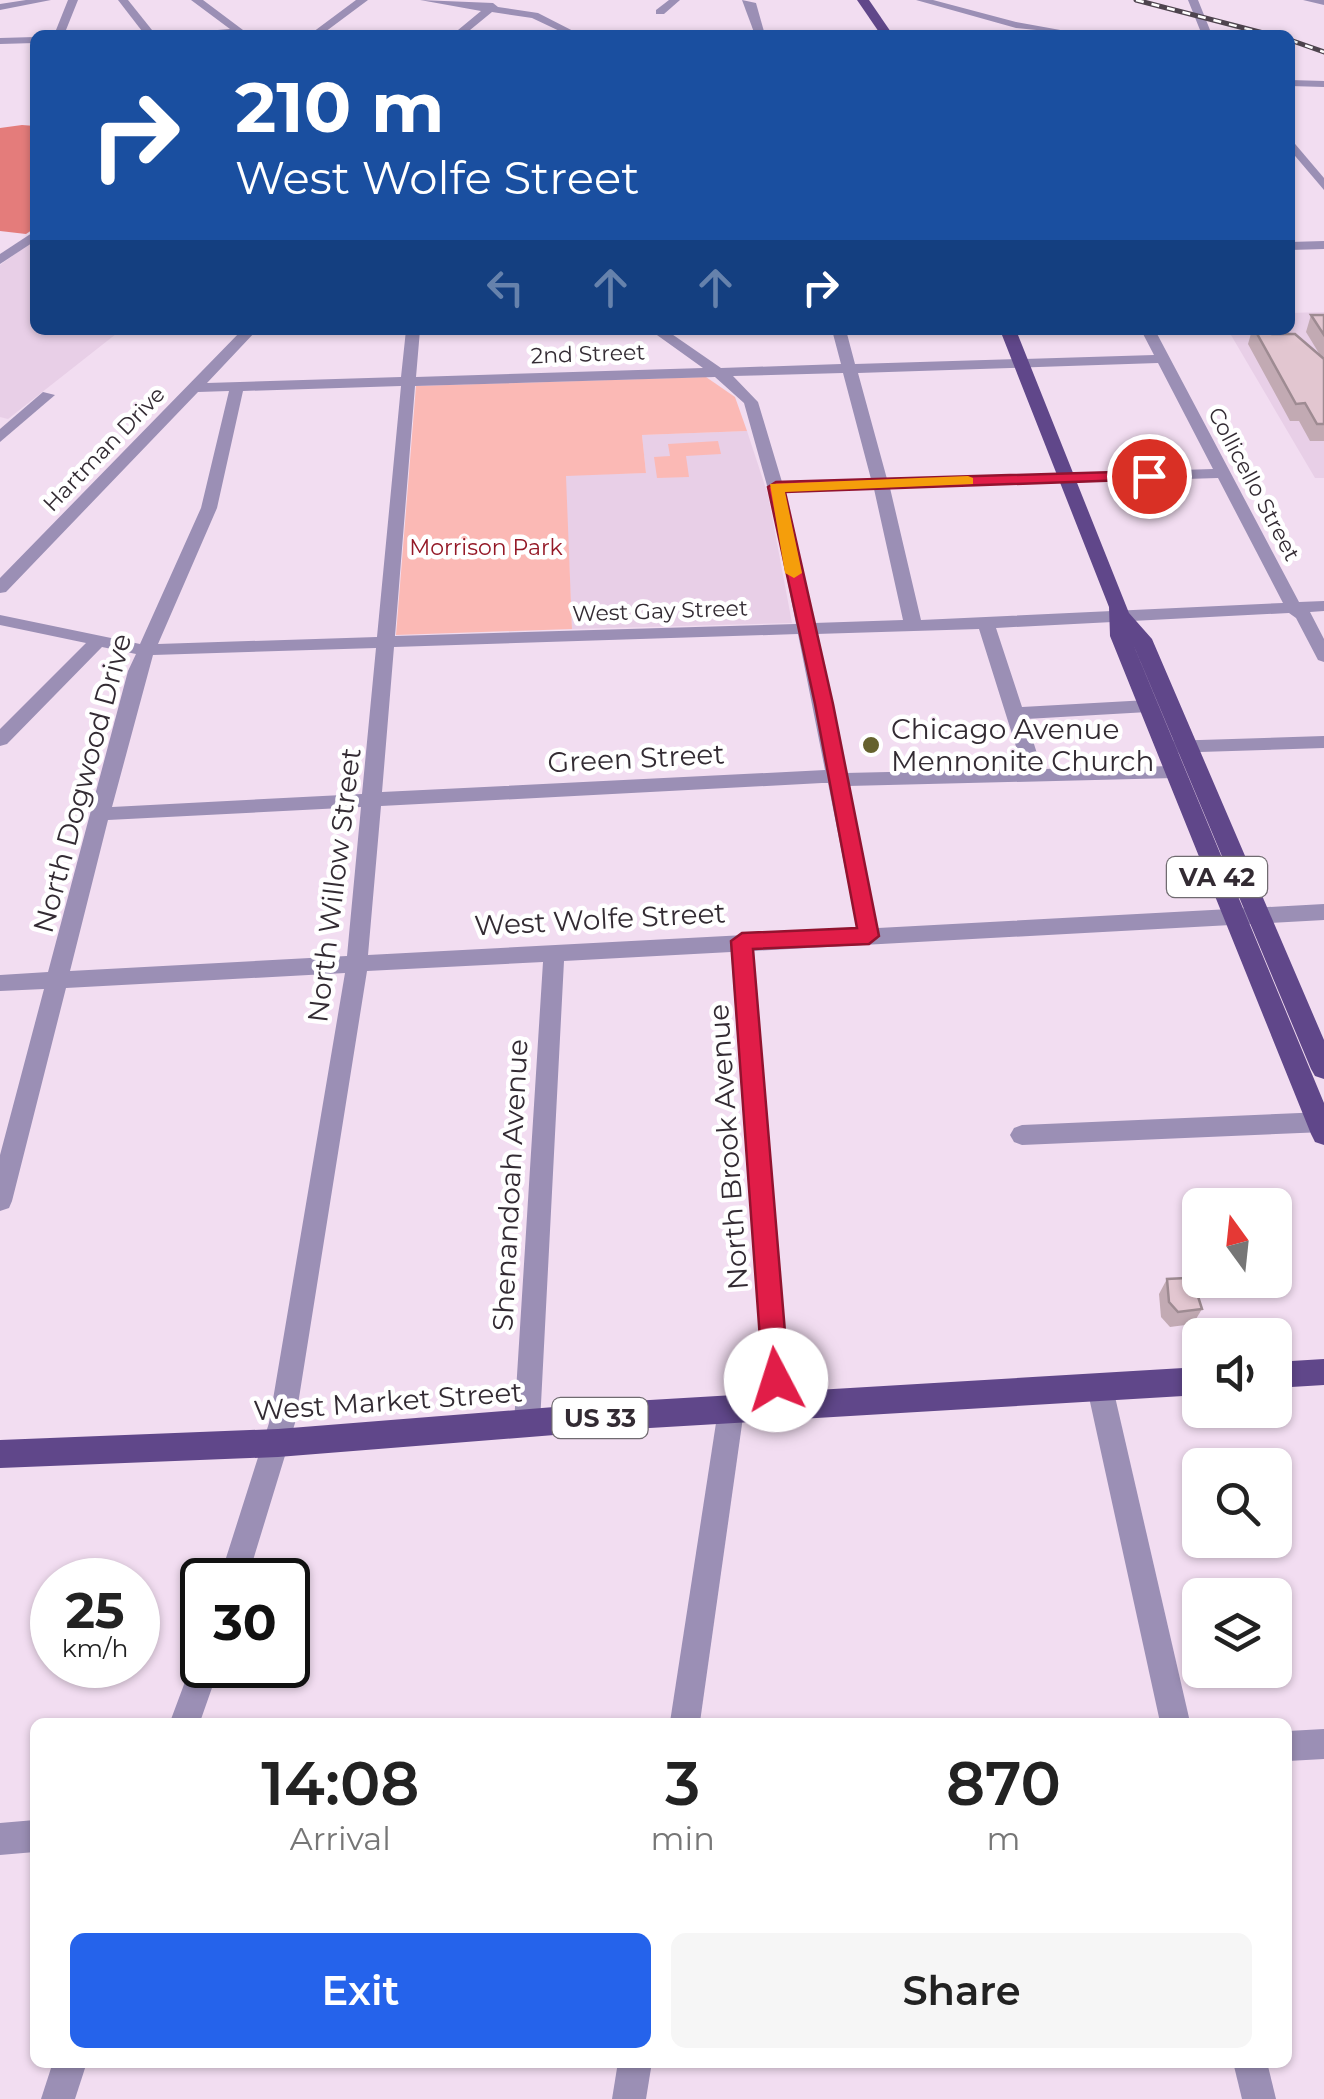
<!DOCTYPE html>
<html lang="en">
<head>
<meta charset="utf-8">
<style>
	body { margin:0; font-family:Montserrat,sans-serif; background:#f6f6f6; color:#222; height:100vh; display:flex; flex-direction:column; font-size:38px; white-space:nowrap }
	* { box-sizing:border-box; margin:0 }
	p { font-size:32px; color:#767676 }
	.icon { flex:none; width:55px; height:55px; fill:none; stroke:currentColor; stroke-width:2; stroke-linecap:round; stroke-linejoin:round }
	.map { position:relative; flex:1; overflow:hidden }
	.panel { position:absolute; left:30px; top:1718px; width:1262px; height:350px; display:flex; flex-direction:column; background:#fff; border-radius:15px; box-shadow:0 2px 8px #0004 }
	.panel>* { flex:none }
	.guide { position:absolute; left:30px; top:30px; width:1265px; height:305px; border-radius:15px; box-shadow:0 2px 8px #0004; background:#1a4fa0; color:#fff; overflow:hidden }
	.needle { width:65px; rotate:345deg }
	.fabs { position:absolute; left:1182px; top:1188px; display:grid; gap:20px }
	.fabs a { display:grid; place-items:center; width:110px; height:110px; border-radius:15px; background:#fff; box-shadow:0 2px 8px #0004; font-size:50px }
	.speed { position:absolute; left:30px; top:1558px; display:flex; gap:20px; font-size:50px; font-weight:700; text-align:center }
	.speed>* { display:grid; place-content:center; width:130px; height:130px; border-radius:50%; background:#fff; box-shadow:0 2px 8px #0004; line-height:1 }
	.speed small { font-size:25px; font-weight:400 }
	.speed .limit { border:5px solid #111; border-radius:15px; background:#fff; color:#111 }
	.pin { position:absolute; display:grid; place-items:center; width:85px; height:85px; color:#fff; margin:-42px; border:5px solid #fff; border-radius:50%; box-shadow:0 2px 10px #0007 }
	.me { position:absolute; width:110px; margin:-55px; rotate:355deg; stroke-linejoin:round; filter:drop-shadow(0 0 8px #0008) }
	.turn { display:flex; align-items:center; gap:35px; height:210px; padding:0 40px; font-size:45px }
	.turn .icon { width:130px; height:130px; stroke-width:2.5 }
	.turn b { display:block; font-size:70px; line-height:85px }
	.lanes { display:flex; align-items:center; height:95px; padding:0 40px; background:#0003; justify-content:center; gap:50px; direction:ltr }
	.lanes .off { opacity:.35 }
	.eta { display:flex; justify-content:space-evenly; align-items:center; height:170px; text-align:center }
	.eta b { font-size:60px; font-weight:600; line-height:70px }
	.button { display:flex; gap:20px; margin-top:auto; padding:20px 40px }
	.button a { flex:1; height:115px; border-radius:15px; background:#2563eb; color:#fff; font-size:40px; font-weight:600; line-height:115px; text-align:center }
	.button a+a { background:#f6f6f6; color:#222 }
	.map>svg:first-child { display:block }
	.built { fill:#e8cfe7 }
	.green { fill:#fbb9b5 }
	.forest { fill:#e47c7b }
	.lines { fill:none; stroke-linecap:round; stroke-linejoin:round }
	.minor { fill:#9b8fb5; fill-rule:evenodd }
	.major { fill:#60478a; fill-rule:evenodd }
	.rail-casing { stroke:#4e444e; stroke-width:5 }
	.rail { stroke:#fff; stroke-width:2.5; stroke-dasharray:8; stroke-linecap:butt }
	.wall { fill:#c2aab3 }
	.building { fill:#e2c6d0; stroke:#9e8b92; stroke-width:2.5 }
	.route { fill:#e11d48; stroke:#92132f; stroke-width:2.5 }
	.slow { fill:#f59e0b }
	.poi-dot { fill:#65612e; stroke:#fff; stroke-width:4 }
	.labels { text-anchor:middle; dominant-baseline:central; stroke-width:9; stroke-linejoin:round; paint-order:stroke }
	.far-street-label { font-size:22px; fill:#332b33; stroke:#fff }
	.far-park-label { font-size:22px; fill:#941826; stroke:#fff }
	.shield { fill:#fff; stroke:#706b70; stroke-width:2.5 }
	.shield-label { font-size:25px; font-weight:bold; fill:#332b33 }
	.poi-label { font-size:28px; fill:#332b33; stroke:#fff; text-anchor:start }
	.street-label { font-size:28px; fill:#332b33; stroke:#fff }
</style>
</head>
<body>
<div class="map">
<svg width="1324" height="2099" viewBox="0 0 1324 2099">
	<rect width="100%" height="100%" fill="#f2ddf1"/>
	<g class="built">
		<path d="M32 242 35 243V330H121L8 419 0 417V265Z"/>
		<path d="M1324 312V478H1315L1228 330H1290V313Z"/>
		<path d="M747 431 768 495 792 623 572 629 565 475 646 473 642 435Z"/>
	</g>
	<g class="green">
		<path d="M706 377 735 397 747 431 642 435 646 473 566 476 572 629 396 635 416 386Z"/>
		<path d="M718 441 721 454 686 456 689 477 657 478 654 457 670 456 668 444Z"/>
	</g>
	<path class="forest" d="M22 125 35 126V228L26 234 0 231V128Z"/>
	<g class="lines">
		<g class="minor">
			<path d="M26 0H51L0 10V4Z"/>
			<path d="M68 0H78L64 35H54Z"/>
			<path d="M118 0H128L156 35H145Z"/>
			<path d="M191 0H203L247 33 157 35 230 29Z"/>
			<path d="M356 0H368L321 35H309Z"/>
			<path d="M420 0 493 3 498 7 538 13 581 35H568L532 18 492 12 464 35H452L481 11Z"/>
			<path d="M669 0H680L664 14H656V10Z"/>
			<path d="M742 0 756 3 765 35H755Z"/>
			<path d="M916 0H933L1016 22 1088 35 1016 28Z"/>
			<path d="M1188 0H1198L1212 35H1202Z"/>
			<path d="M1303 0H1324V5Z"/>
			<path d="M35 37V43L0 44V38Z"/>
			<path d="M1290 80 1324 81V87L1290 86Z"/>
			<path d="M1290 138 1324 178V190L1290 150Z"/>
			<path d="M35 231V241L0 264V254Z"/>
			<path d="M1324 241V249L1290 250V242Z"/>
			<path d="M242 330H257L207 383 401 377 406 330H420L416 377 703 368 650 330H666L721 368 841 364 832 330H846L855 364 1154 355 1141 330H1155L1299 602 1324 601V611L1310 612 1324 639V662L1318 660 1296 618 1289 613 996 628 1022 707 1148 700 1157 706 1148 712 1026 719 1042 769 1174 766 1184 772 1174 778 848 786 878 928 1324 904V920L752 951 791 1408 787 1417 778 1420 769 1417 765 1408 731 952 564 961 540 1423 536 1432 527 1436 518 1432 514 1423 543 962 367 971 295 1423 247 1580H219L269 1423 345 973 66 988 12 1201 9 1208 0 1211V1155L44 989 0 991V975L48 972 128 671 136 654 102 647 7 744 0 746V729L86 643 0 625V615L140 644 201 508 229 391 198 392 6 592 0 593V578ZM1158 363 1213 469 887 479 858 373ZM843 373 871 479 782 482 758 402 733 376ZM715 377 744 403 773 507 796 624 395 636 415 386ZM401 386 377 637 158 644 217 508 243 391ZM1218 478 1283 603 921 620 890 488ZM874 489 903 620 814 623 785 492ZM979 629 1023 769 845 773 816 634ZM798 634 825 770 382 792 394 647ZM376 648 362 794 112 807 153 655ZM822 783H828L857 929 368 955 381 806ZM361 807 347 956 70 971 108 820Z"/>
			<path d="M43 392 55 395 0 442V429Z"/>
			<path d="M1324 736V748L1168 753 1159 747 1168 741Z"/>
			<path d="M1324 1112V1132L1022 1145 1014 1142 1010 1135 1014 1128 1022 1125Z"/>
			<path d="M1100 1376 1109 1379 1113 1388 1190 1722H1160L1087 1388 1091 1379Z"/>
			<path d="M731 1398 740 1401 744 1410 700 1722H670L718 1410 722 1401Z"/>
			<path d="M202 1651V1665H220L200 1722H170L195 1655Z"/>
			<path d="M1324 1729V1759L1288 1761V1731Z"/>
			<path d="M35 1820V1852L0 1855V1823Z"/>
			<path d="M53 2062H87L75 2099H41Z"/>
			<path d="M618 2062H652L646 2099H612Z"/>
			<path d="M1233 2062H1267L1276 2099H1242Z"/>
		</g>
		<g class="major">
			<path d="M857 0H869L893 35H881Z"/>
			<path d="M1000 330H1016L1129 613 1152 639 1324 1040V1079L1315 1076 1311 1069 1131 639 1324 1103V1145L1315 1142 1311 1134 1110 636 1109 607Z"/>
			<path d="M1324 1359V1385L1275 1388V1362Z"/>
			<path d="M1200 1367V1395L616 1430 278 1457 0 1468V1440L278 1429 616 1402Z"/>
		</g>
		<defs>
			<g id="rail">
				<path d="M1136 0 1271 35"/>
				<path d="M1290 40 1324 52"/>
			</g>
		</defs>
		<use href="#rail" class="rail-casing"/>
		<use href="#rail" class="rail"/>
	</g>
	<g class="wall">
		<path d="M1311 315H1324V441H1310L1299 421H1290L1248 344 1252 330H1269L1272 334 1320 355 1306 332Z"/>
		<path d="M1167 1279 1189 1288 1202 1309 1193 1324 1170 1327 1161 1317 1159 1294Z"/>
	</g>
	<g class="building">
		<path d="M1311 315H1324V335Z"/>
		<path d="M1255 330H1269L1272 334H1295L1324 359V424H1317L1305 403 1296 404Z"/>
		<path d="M1186 1278 1189 1288 1195 1287 1202 1309 1178 1312 1169 1302 1167 1279Z"/>
	</g>
	<path class="route" d="M1149 471 1157 476 1155 479 785 492 833 704 879 936 869 944 753 949 789 1380 785 1388 776 1392 767 1388 763 1380 731 941 742 933 857 928 815 704 768 487 776 482Z"/>
	<path class="slow" d="M968 476 973 478V484L785 492 802 573 794 578 785 573 770 484Z"/>
	<circle class="poi-dot" cx="871" cy="745" r="10"/>
	<g class="labels">
		<g class="far-street-label">
			<text transform="translate(588 354) rotate(-2)">2nd Street</text>
			<text transform="translate(104 449) rotate(-46)">Hartman Drive</text>
			<text transform="translate(1254 484) rotate(62)">Collicello Street</text>
			<text transform="translate(660 611) rotate(-2)">West Gay Street</text>
		</g>
		<g class="far-park-label">
			<text x="486" y="547">Morrison Park</text>
		</g>
		<g class="shield">
			<rect x="1167" y="857" width="100" height="40" rx="8"/>
			<rect x="552.5" y="1398" width="95" height="40" rx="8"/>
		</g>
		<g class="shield-label">
			<text x="1217" y="877">VA 42</text>
			<text x="600" y="1418">US 33</text>
		</g>
		<g class="poi-label">
			<text x="891" y="729">Chicago Avenue<tspan x="891" dy="32">Mennonite Church</tspan></text>
		</g>
		<g class="street-label">
			<text transform="translate(636 758) rotate(-3)">Green Street</text>
			<text transform="translate(82 783) rotate(-75)">North Dogwood Drive</text>
			<text transform="translate(334 885) rotate(-83)">North Willow Street</text>
			<text transform="translate(600 919) rotate(-3)">West Wolfe Street</text>
			<text transform="translate(728 1147) rotate(-94)">North Brook Avenue</text>
			<text transform="translate(510 1185) rotate(-87)">Shenandoah Avenue</text>
			<text transform="translate(388 1401) rotate(-4)">West Market Street</text>
		</g>
	</g>
</svg>
<div class="fabs">
<a><svg class="needle" viewBox="-14 -14 28 28"><path d="M0-13l5 13h-10z" fill="#e53935"/><path d="M0 13l5-13h-10z" fill="#767676"/></svg></a>
<a><svg class="icon" aria-label="sound" viewBox="0 0 24 24"><path d="M4 9h4l5-4v14l-5-4H4zM17 9q2 3 0 6"/></svg></a>
<a><svg class="icon" aria-label="search" viewBox="0 0 24 24"><circle cx="10" cy="10" r="6"/><path d="M15 15l6 6"/></svg></a>
<a><svg class="icon" aria-label="layers" viewBox="0 0 24 24"><path d="M12 4l9 5-9 5-9-5zM3 14l9 5 9-5"/></svg></a>
</div>
<div class="speed"><div>25<small>km/h</small></div><div class="limit">30</div></div>
<div class="pin" style="left:1149px;top:476px;background:#d93025"><svg class="icon" aria-label="arrive" viewBox="0 0 24 24"><path d="M6 21V4h12l-3 4 3 4H6"/></svg></div>
<svg class="me" style="left:776px;top:1380px" viewBox="-20 -20 40 40"><circle r="19" fill="#fff"/><path d="M0-13L10 11 0 6-10 11z" fill="#e11d48"/></svg>
<div class="guide">
<div class="turn"><svg class="icon" aria-label="right" viewBox="0 0 24 24"><path d="M7 20v-9h11M14 6l5 5-5 5"/></svg><div><b>210 m</b>West Wolfe Street</div></div>
<div class="lanes"><svg class="icon off" aria-label="left" viewBox="0 0 24 24"><path d="M17 20v-9H6M10 6l-5 5 5 5"/></svg><svg class="icon off" aria-label="ahead" viewBox="0 0 24 24"><path d="M12 20V5M6 11l6-6 6 6"/></svg><svg class="icon off" aria-label="ahead" viewBox="0 0 24 24"><path d="M12 20V5M6 11l6-6 6 6"/></svg><svg class="icon" aria-label="right" viewBox="0 0 24 24"><path d="M7 20v-9h11M14 6l5 5-5 5"/></svg></div>
</div>
<section class="panel">
<div class="eta">
<div><b>14:08</b><p>Arrival</p></div>
<div><b>3</b><p>min</p></div>
<div><b>870</b><p>m</p></div>
</div>
<div class="button"><a>Exit</a><a>Share</a></div>
</section>
</div>
</body>
</html>
